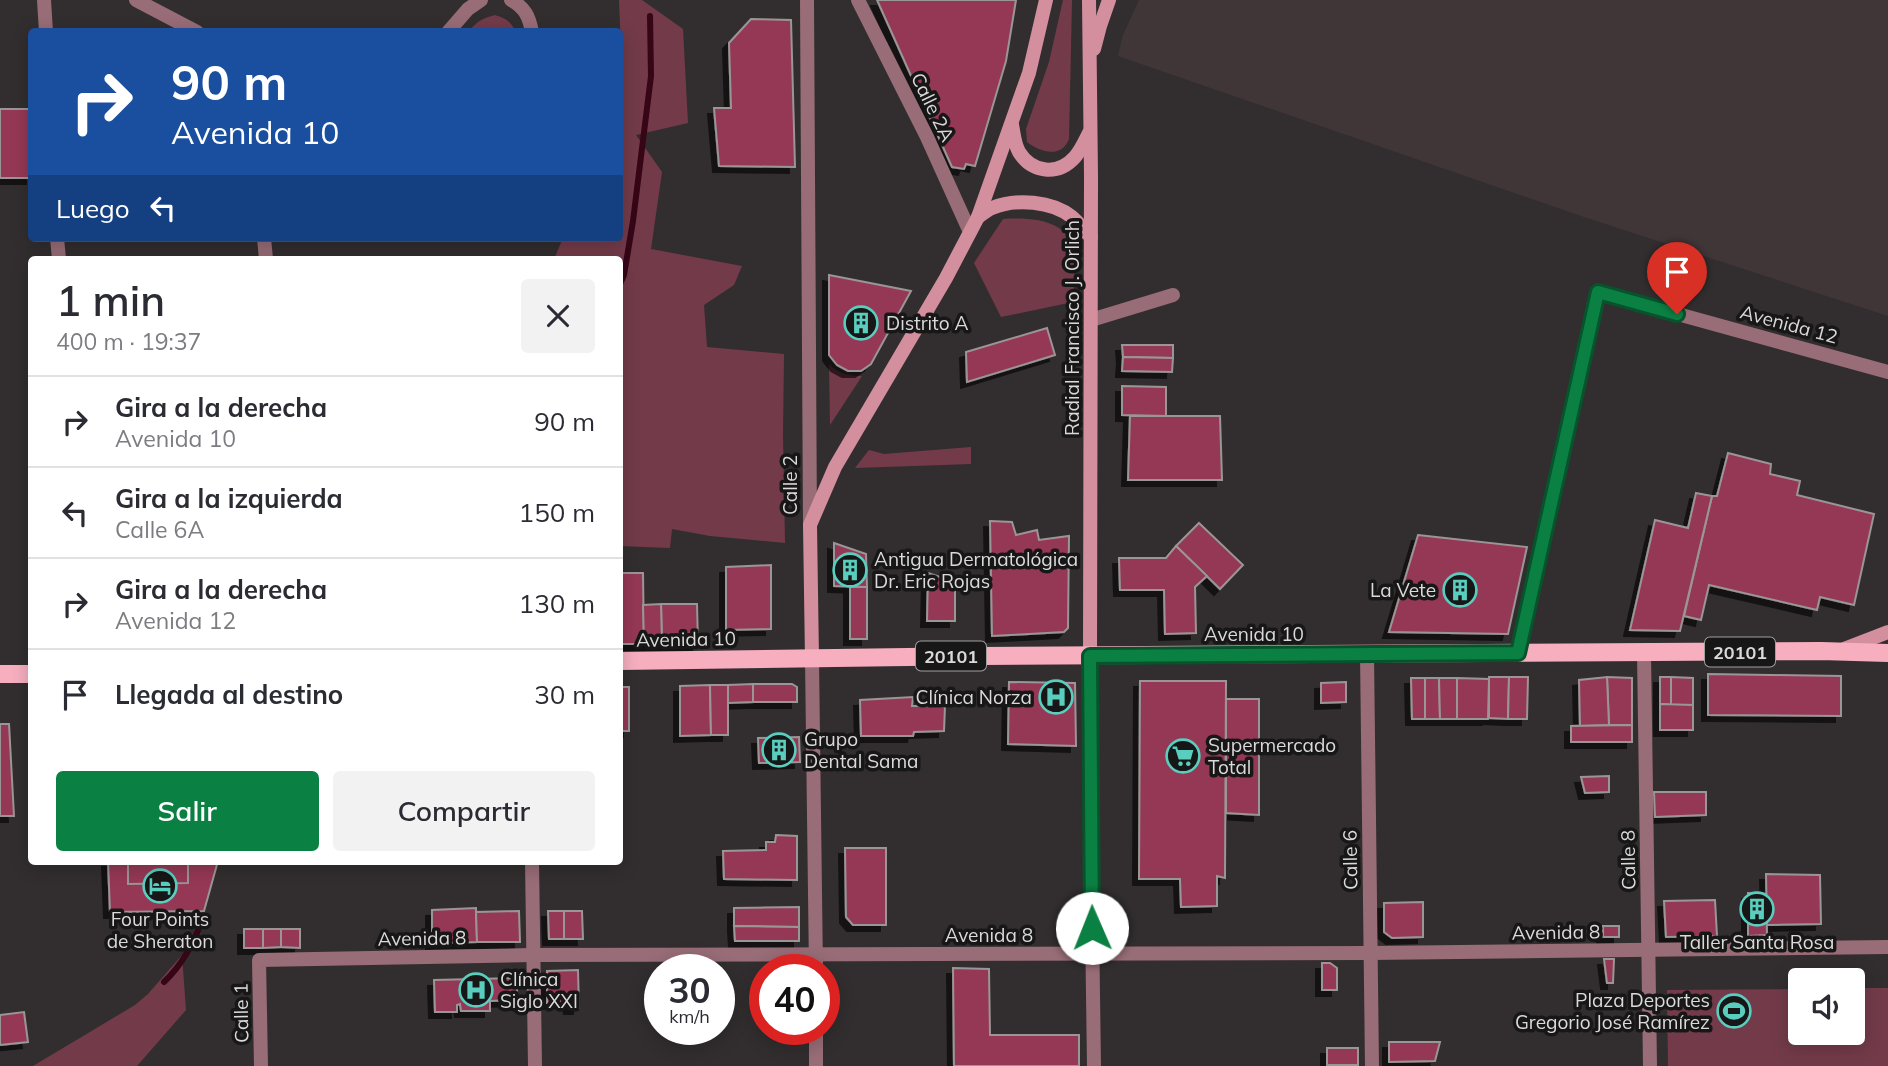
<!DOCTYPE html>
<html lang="es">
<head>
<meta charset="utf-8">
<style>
	body { margin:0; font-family:Mulish,sans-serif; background:#f2f2f3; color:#2b2b33; height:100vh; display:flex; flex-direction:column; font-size:26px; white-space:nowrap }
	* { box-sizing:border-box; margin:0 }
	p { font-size:23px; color:#7c7c81 }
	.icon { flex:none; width:38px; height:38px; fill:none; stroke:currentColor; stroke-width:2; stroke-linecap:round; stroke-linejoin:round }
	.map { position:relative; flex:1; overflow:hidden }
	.sheet { position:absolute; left:28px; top:256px; width:595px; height:609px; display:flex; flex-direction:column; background:#fff; border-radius:7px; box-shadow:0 4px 18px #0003 }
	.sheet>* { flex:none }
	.hud { position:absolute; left:28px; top:28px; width:595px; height:214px; border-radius:7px; box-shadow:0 4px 18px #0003; background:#1a4fa0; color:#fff; overflow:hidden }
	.controls { position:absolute; left:1788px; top:968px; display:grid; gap:14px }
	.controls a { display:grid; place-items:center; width:77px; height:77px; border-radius:7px; background:#fff; box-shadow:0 4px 18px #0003; font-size:35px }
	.speed { position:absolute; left:644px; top:954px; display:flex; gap:14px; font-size:35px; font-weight:700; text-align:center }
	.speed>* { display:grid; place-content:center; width:91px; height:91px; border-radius:50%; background:#fff; box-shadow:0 4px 18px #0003; line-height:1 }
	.speed small { font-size:18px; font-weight:400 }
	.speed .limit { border:10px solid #d22; background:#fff; color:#111 }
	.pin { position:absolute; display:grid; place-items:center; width:60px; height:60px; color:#fff; margin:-72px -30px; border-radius:50% 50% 50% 0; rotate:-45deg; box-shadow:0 0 7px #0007 }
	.pin .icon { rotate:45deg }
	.me { position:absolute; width:77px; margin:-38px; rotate:359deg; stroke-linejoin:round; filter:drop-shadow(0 0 5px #0008) }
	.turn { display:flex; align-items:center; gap:24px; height:147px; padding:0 28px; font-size:32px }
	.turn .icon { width:91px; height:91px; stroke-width:2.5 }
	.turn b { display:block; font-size:49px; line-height:60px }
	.then { display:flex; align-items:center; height:66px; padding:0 28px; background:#0003; gap:14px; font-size:26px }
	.round { display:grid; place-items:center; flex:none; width:74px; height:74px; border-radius:7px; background:#f2f2f3 }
	.headline { display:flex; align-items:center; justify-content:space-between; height:119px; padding:0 28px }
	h1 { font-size:42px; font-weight:600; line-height:52px }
	.action { display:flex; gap:14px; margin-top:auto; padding:14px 28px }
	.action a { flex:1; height:80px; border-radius:7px; background:#0b8043; color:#fff; font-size:28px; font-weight:600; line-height:80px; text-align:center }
	.action a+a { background:#f2f2f3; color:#2b2b33 }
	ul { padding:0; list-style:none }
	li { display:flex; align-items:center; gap:21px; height:91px; padding:0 28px; border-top:2px solid #e1e1e2 }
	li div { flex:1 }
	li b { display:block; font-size:26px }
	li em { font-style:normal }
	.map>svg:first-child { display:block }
	.built { fill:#403638 }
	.green { fill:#733b4a }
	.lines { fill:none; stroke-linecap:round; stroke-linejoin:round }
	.stream { stroke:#360617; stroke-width:6 }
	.building { fill:#953855; stroke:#9a9596; stroke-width:2; filter:url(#shadow) }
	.minor { stroke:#986d77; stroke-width:14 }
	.tertiary { stroke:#986d77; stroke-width:14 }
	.secondary { stroke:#d48f9f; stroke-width:14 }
	.primary { stroke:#f7afc0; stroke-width:18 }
	.route-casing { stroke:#07532c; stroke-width:18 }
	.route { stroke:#0b8043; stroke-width:12 }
	.labels { text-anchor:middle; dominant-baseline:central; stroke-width:7; stroke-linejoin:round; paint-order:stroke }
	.shield { fill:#181717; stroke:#a09f9f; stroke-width:2 }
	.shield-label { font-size:18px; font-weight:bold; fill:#dbd9d9 }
	.street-label { font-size:19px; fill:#dbd9d9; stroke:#181717 }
	.poi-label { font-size:19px; fill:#dbd9d9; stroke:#181717; text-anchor:start }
</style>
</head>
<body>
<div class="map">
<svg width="1888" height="1066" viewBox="0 0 1888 1066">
	<defs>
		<filter id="shadow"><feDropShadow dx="-6" dy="6" stdDeviation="0" flood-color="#0009"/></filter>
	</defs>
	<rect width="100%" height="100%" fill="#322e2f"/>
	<path class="built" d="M1139 0H1888V316L1581 216 1118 56 1123 35Z"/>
	<g class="green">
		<path d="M619 0H642L683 29 688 123 636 135 662 172 651 249 742 266 734 285 704 305 707 347 784 354 783 434 785 543 710 536 672 529 670 548 620 546V259H554L563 238H620V107L623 100Z"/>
		<path d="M1063 0H1072L1069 139C1061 159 1040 152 1027 142L1026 129 1049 62Z"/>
		<path d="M495 15C505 18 511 21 515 31H469C476 22 483 18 495 15Z"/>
		<path d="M1003 219C1022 218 1042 218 1059 228 1065 232 1070 240 1076 245L1073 302 1001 317 974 263Z"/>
		<path d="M829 364C839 374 849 376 862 376L830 425Z"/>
		<path d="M971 447V464L855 468 869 450 884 454Z"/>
		<path d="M182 955 186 1010 137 1066H33L135 1005 148 994Z"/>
		<path d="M1853 988H1888V1066H1668L1667 990 1801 989V1032H1853Z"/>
	</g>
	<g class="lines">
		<g class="stream">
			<path d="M620 284 624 275 633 221 651 76 650 16"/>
			<path d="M164 982C182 965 195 941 203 917"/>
		</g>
	</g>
	<g class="building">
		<path d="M877 0H1016L1006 61 975 166 966 164 964 169 952 167Z"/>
		<path d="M751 19 791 20 795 167 719 166 714 108H731L729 43Z"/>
		<path d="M0 109H31L32 178H0Z"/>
		<path d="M829 275 911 291 871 364 861 371H848L837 365 829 355Z"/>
		<path d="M1047 328 1055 355 967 382 966 352Z"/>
		<path d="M1122 345H1173V358L1123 357Z"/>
		<path d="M1123 357 1173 358 1172 372 1122 371Z"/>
		<path d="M1122 386 1166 387V416L1122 415Z"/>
		<path d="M1130 416H1220L1222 480H1128Z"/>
		<path d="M1728 453 1771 464 1770 474 1800 481 1797 495 1874 514 1854 605 1820 597 1817 610 1709 585 1701 620 1684 616 1712 496H1717Z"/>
		<path d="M1696 493 1712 496 1680 631 1630 630 1655 520 1688 528Z"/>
		<path d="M990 521 1012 522 1016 535 1037 530 1039 540 1069 536 1068 628 1064 632 992 636Z"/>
		<path d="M1199 523 1243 565 1220 589 1176 546Z"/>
		<path d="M1418 535 1527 547 1508 634 1389 632Z"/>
		<path d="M834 543 866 554 867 587 834 586Z"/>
		<path d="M1176 546 1207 576 1195 587 1196 633 1165 634 1164 590H1120L1119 558H1166Z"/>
		<path d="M771 565V629L726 630V567Z"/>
		<path d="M620 573H643L644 644H620Z"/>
		<path d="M928 573 955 582V621H927Z"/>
		<rect x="850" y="587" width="17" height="52"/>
		<path d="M661 604H697L698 644H662Z"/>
		<path d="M661 604 662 644H644L643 605Z"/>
		<path d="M1708 674 1841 676V716L1708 715Z"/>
		<path d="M1489 677H1509L1508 719 1489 718Z"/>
		<path d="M1509 677H1528L1527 719H1508Z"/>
		<path d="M1607 677 1632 678V725H1609Z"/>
		<path d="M1607 677 1609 725 1580 726 1579 680Z"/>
		<path d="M1660 677H1671V705L1660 704Z"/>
		<path d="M1671 677 1693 678V705H1671Z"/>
		<path d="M1411 678H1425V719H1412Z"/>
		<path d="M1425 678H1439L1440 719H1425Z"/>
		<path d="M1439 678H1457V719H1440Z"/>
		<path d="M1457 678 1489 679 1488 719H1457Z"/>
		<path d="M1140 681H1226L1225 878 1217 876V906L1181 907 1180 879H1139Z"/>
		<path d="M1009 682 1075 683 1076 746 1008 744Z"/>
		<path d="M1346 682V702L1321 703V683Z"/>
		<path d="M753 684V702L728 703V685Z"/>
		<path d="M753 684H792L797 687V702H753Z"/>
		<path d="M710 685 711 735 680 736V686Z"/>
		<path d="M710 685H728V735H711Z"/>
		<rect x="620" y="687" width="9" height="44"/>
		<path d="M913 697 912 706H945L944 731 914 732 913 736H861L860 700Z"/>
		<path d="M1226 699H1259V815L1226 813Z"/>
		<path d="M1660 704 1693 705V730H1660Z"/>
		<path d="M0 724H9L14 816H0Z"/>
		<path d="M1632 725V742H1571V726Z"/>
		<path d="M799 737 800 762 759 763 758 738Z"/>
		<path d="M1609 776V792L1585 793 1581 777Z"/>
		<path d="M1654 792H1706V815L1655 817Z"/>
		<path d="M776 835 797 836V880L724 879 723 851 766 850V842H775Z"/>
		<path d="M845 848H886V925H853L846 917Z"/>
		<path d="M108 861H218L204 911 110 912Z"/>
		<path d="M128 861H188V883L128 884Z"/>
		<path d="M1766 874 1820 875 1821 924 1767 925Z"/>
		<path d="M1748 893 1766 894 1767 935 1748 936Z"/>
		<path d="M1715 900 1717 936 1666 937 1664 901Z"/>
		<path d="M1423 902V937L1392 938 1384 932V903Z"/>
		<path d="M799 907V927L734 926V908Z"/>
		<path d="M476 908 477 942 432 943V910Z"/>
		<path d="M519 911 520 942H477L476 912Z"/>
		<path d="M548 911H571V939H549Z"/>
		<path d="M564 911H582L583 939H564Z"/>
		<path d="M734 926 799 927V941H735Z"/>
		<rect x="1603" y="926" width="16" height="11"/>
		<rect x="244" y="929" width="19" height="19"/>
		<path d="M263 929H281V947L263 948Z"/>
		<path d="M281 929H300V948L281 947Z"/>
		<path d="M1604 959H1614L1613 983H1607Z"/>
		<path d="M1322 963H1330L1337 968V990H1322Z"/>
		<path d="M953 968 989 969 990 1035H1079V1066H954Z"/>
		<path d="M578 970 579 1008H570L569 1002 547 1003V971Z"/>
		<path d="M517 978V1000L490 1001V1011H461L460 1004 457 1005V1012H435L434 980Z"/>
		<path d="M24 1012 28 1042 0 1045V1015Z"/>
		<path d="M1389 1042H1440L1435 1061 1389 1062Z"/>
		<rect x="1327" y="1048" width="31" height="17"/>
	</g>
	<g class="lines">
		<g class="minor">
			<path d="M44 0 46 32"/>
			<path d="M136 0 197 32"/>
			<path d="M511 0C525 8 529 16 532 32"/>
			<path d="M807 0 810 525"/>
			<path d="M858 0 927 137 970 232"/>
			<path d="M448 32 468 9 481 0"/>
			<path d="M57 238 59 259"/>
			<path d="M264 238 266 259"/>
			<path d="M1091 320 1173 295"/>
			<path d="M1519 653 1598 292 1888 372"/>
			<path d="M1644 653 1650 1066"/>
			<path d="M1367 654 1372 1066"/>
			<path d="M532 861 535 1066"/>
			<path d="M261 1066 259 960 533 955 1370 953 1888 947"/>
		</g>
		<g class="tertiary">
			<path d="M1090 656 1091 851 1094 1066"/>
			<path d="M812 659 816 970"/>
			<path d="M816 1029V1066"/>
		</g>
		<g class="secondary">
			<path d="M1089 0 1091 176 1090 656"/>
			<path d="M1094 49 1100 26 1109 0"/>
			<path d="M1012 125C1014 134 1014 143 1019 152 1032 173 1058 176 1075 157 1081 150 1085 141 1089 133"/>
			<path d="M978 217C983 214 987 210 992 208 1016 198 1052 201 1072 217 1079 223 1085 231 1091 237"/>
			<path d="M1844 649 1888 632"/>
			<path d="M812 659 810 525 835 467 946 278 978 217 1029 73 1046 0"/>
		</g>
		<g class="primary">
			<path d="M620 661 981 656 1821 651 1888 653"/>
			<path d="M0 674H32"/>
		</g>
	</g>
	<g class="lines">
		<defs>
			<path id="route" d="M1092 928 1090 656 1518 653 1598 292 1677 314"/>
		</defs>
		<use href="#route" class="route-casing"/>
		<use href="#route" class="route"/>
	</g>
	<defs>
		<symbol id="building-ring" viewBox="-11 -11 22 22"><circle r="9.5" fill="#181717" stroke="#59cebf" stroke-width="1.5"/><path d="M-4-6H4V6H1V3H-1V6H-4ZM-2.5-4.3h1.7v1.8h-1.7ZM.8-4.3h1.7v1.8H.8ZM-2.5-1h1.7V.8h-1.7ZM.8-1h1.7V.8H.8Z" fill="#59cebf"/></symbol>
		<symbol id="hospital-ring" viewBox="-11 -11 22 22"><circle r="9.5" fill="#181717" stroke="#59cebf" stroke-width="1.5"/><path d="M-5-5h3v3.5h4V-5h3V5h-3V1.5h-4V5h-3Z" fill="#59cebf"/></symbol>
		<symbol id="supermarket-ring" viewBox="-11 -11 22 22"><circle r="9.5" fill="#181717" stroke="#59cebf" stroke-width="1.5"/><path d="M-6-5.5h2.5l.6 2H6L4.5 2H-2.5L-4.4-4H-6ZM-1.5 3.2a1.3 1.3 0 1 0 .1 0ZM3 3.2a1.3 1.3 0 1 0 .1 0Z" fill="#59cebf"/></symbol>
		<symbol id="hotel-ring" viewBox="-11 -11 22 22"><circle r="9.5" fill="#181717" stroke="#59cebf" stroke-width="1.5"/><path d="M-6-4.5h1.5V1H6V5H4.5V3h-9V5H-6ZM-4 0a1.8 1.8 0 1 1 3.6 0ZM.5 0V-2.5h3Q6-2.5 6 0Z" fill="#59cebf"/></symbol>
		<symbol id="stadium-ring" viewBox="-11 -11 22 22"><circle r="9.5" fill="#181717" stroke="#59cebf" stroke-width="1.5"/><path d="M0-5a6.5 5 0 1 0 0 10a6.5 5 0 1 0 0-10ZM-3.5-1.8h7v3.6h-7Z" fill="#59cebf"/></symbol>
	</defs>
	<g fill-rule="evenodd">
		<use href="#building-ring" x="842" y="304" width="38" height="38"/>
		<use href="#building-ring" x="831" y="551" width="38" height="38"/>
		<use href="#building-ring" x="1441" y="571" width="38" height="38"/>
		<use href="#hospital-ring" x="1037" y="678" width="38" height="38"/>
		<use href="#building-ring" x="760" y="731" width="38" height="38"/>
		<use href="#supermarket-ring" x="1164" y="737" width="38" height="38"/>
		<use href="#hotel-ring" x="141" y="867" width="38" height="38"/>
		<use href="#building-ring" x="1738" y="890" width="38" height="38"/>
		<use href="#hospital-ring" x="457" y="971" width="38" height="38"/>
		<use href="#stadium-ring" x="1715" y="992" width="38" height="38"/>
	</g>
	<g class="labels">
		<g class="shield">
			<rect x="1705" y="637.5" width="70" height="29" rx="5"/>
			<rect x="916" y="641.5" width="70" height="29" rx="5"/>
		</g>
		<g class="shield-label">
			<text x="1740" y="652">20101</text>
			<text x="951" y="656">20101</text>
		</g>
		<g class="street-label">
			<text transform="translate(933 107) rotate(64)">Calle 2A</text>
			<text transform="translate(1789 324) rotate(15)">Avenida 12</text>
			<text transform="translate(1072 328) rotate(-90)">Radial Francisco J. Orlich</text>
			<text transform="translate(790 485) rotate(-90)">Calle 2</text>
			<text x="1254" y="634">Avenida 10</text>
			<text transform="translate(686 639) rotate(-1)">Avenida 10</text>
			<text transform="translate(1350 860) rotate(-91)">Calle 6</text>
			<text transform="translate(1628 860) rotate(-91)">Calle 8</text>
			<text transform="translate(1556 932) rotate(-1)">Avenida 8</text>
			<text x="989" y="935">Avenida 8</text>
			<text transform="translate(422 938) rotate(-1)">Avenida 8</text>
			<text transform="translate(241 1013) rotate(-91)">Calle 1</text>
		</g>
		<g class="poi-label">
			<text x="886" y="323">Distrito A</text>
			<text x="874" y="559">Antigua Dermatológica<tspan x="874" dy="22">Dr. Eric Rojas</tspan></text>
			<text x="1436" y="590" text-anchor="end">La Vete</text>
			<text x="1032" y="697" text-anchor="end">Clínica Norza</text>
			<text x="804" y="739">Grupo<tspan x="804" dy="22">Dental Sama</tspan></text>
			<text x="1208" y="745">Supermercado<tspan x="1208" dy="22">Total</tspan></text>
			<text x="160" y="919" text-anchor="middle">Four Points<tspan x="160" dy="22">de Sheraton</tspan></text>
			<text x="1757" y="942" text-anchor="middle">Taller Santa Rosa</text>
			<text x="500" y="979">Clínica<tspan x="500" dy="22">Siglo XXI</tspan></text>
			<text x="1710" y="1000" text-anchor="end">Plaza Deportes<tspan x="1710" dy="22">Gregorio José Ramírez</tspan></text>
		</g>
	</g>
</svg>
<div class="controls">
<a><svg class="icon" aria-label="sound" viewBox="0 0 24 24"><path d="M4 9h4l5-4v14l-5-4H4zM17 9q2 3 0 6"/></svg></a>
</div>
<div class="speed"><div>30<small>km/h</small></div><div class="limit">40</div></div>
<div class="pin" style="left:1677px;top:314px;background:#d93025"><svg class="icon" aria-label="arrive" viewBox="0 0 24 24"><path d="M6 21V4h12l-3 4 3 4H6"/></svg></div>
<svg class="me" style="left:1092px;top:928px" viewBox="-20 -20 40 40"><circle r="19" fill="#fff"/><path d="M0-13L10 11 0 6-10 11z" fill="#0b8043"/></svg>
<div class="hud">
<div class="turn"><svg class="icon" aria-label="right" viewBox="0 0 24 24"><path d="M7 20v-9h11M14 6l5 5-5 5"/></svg><div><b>90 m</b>Avenida 10</div></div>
<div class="then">Luego<svg class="icon" aria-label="left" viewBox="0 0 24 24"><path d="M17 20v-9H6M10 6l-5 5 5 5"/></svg></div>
</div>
<section class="sheet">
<div class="headline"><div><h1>1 min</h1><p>400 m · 19:37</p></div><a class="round"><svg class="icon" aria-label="close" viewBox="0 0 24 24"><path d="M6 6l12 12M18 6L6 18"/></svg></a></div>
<ul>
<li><svg class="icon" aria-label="right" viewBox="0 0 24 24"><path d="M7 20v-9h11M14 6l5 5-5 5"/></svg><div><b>Gira a la derecha</b><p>Avenida 10</p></div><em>90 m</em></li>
<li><svg class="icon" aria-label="left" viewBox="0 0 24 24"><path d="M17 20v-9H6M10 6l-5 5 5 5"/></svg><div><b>Gira a la izquierda</b><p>Calle 6A</p></div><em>150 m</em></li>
<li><svg class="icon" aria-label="right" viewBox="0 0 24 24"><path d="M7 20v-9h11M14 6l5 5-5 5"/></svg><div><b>Gira a la derecha</b><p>Avenida 12</p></div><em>130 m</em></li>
<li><svg class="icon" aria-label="arrive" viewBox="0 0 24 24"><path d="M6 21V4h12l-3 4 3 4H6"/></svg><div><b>Llegada al destino</b></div><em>30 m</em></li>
</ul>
<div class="action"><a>Salir</a><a>Compartir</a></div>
</section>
</div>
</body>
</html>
